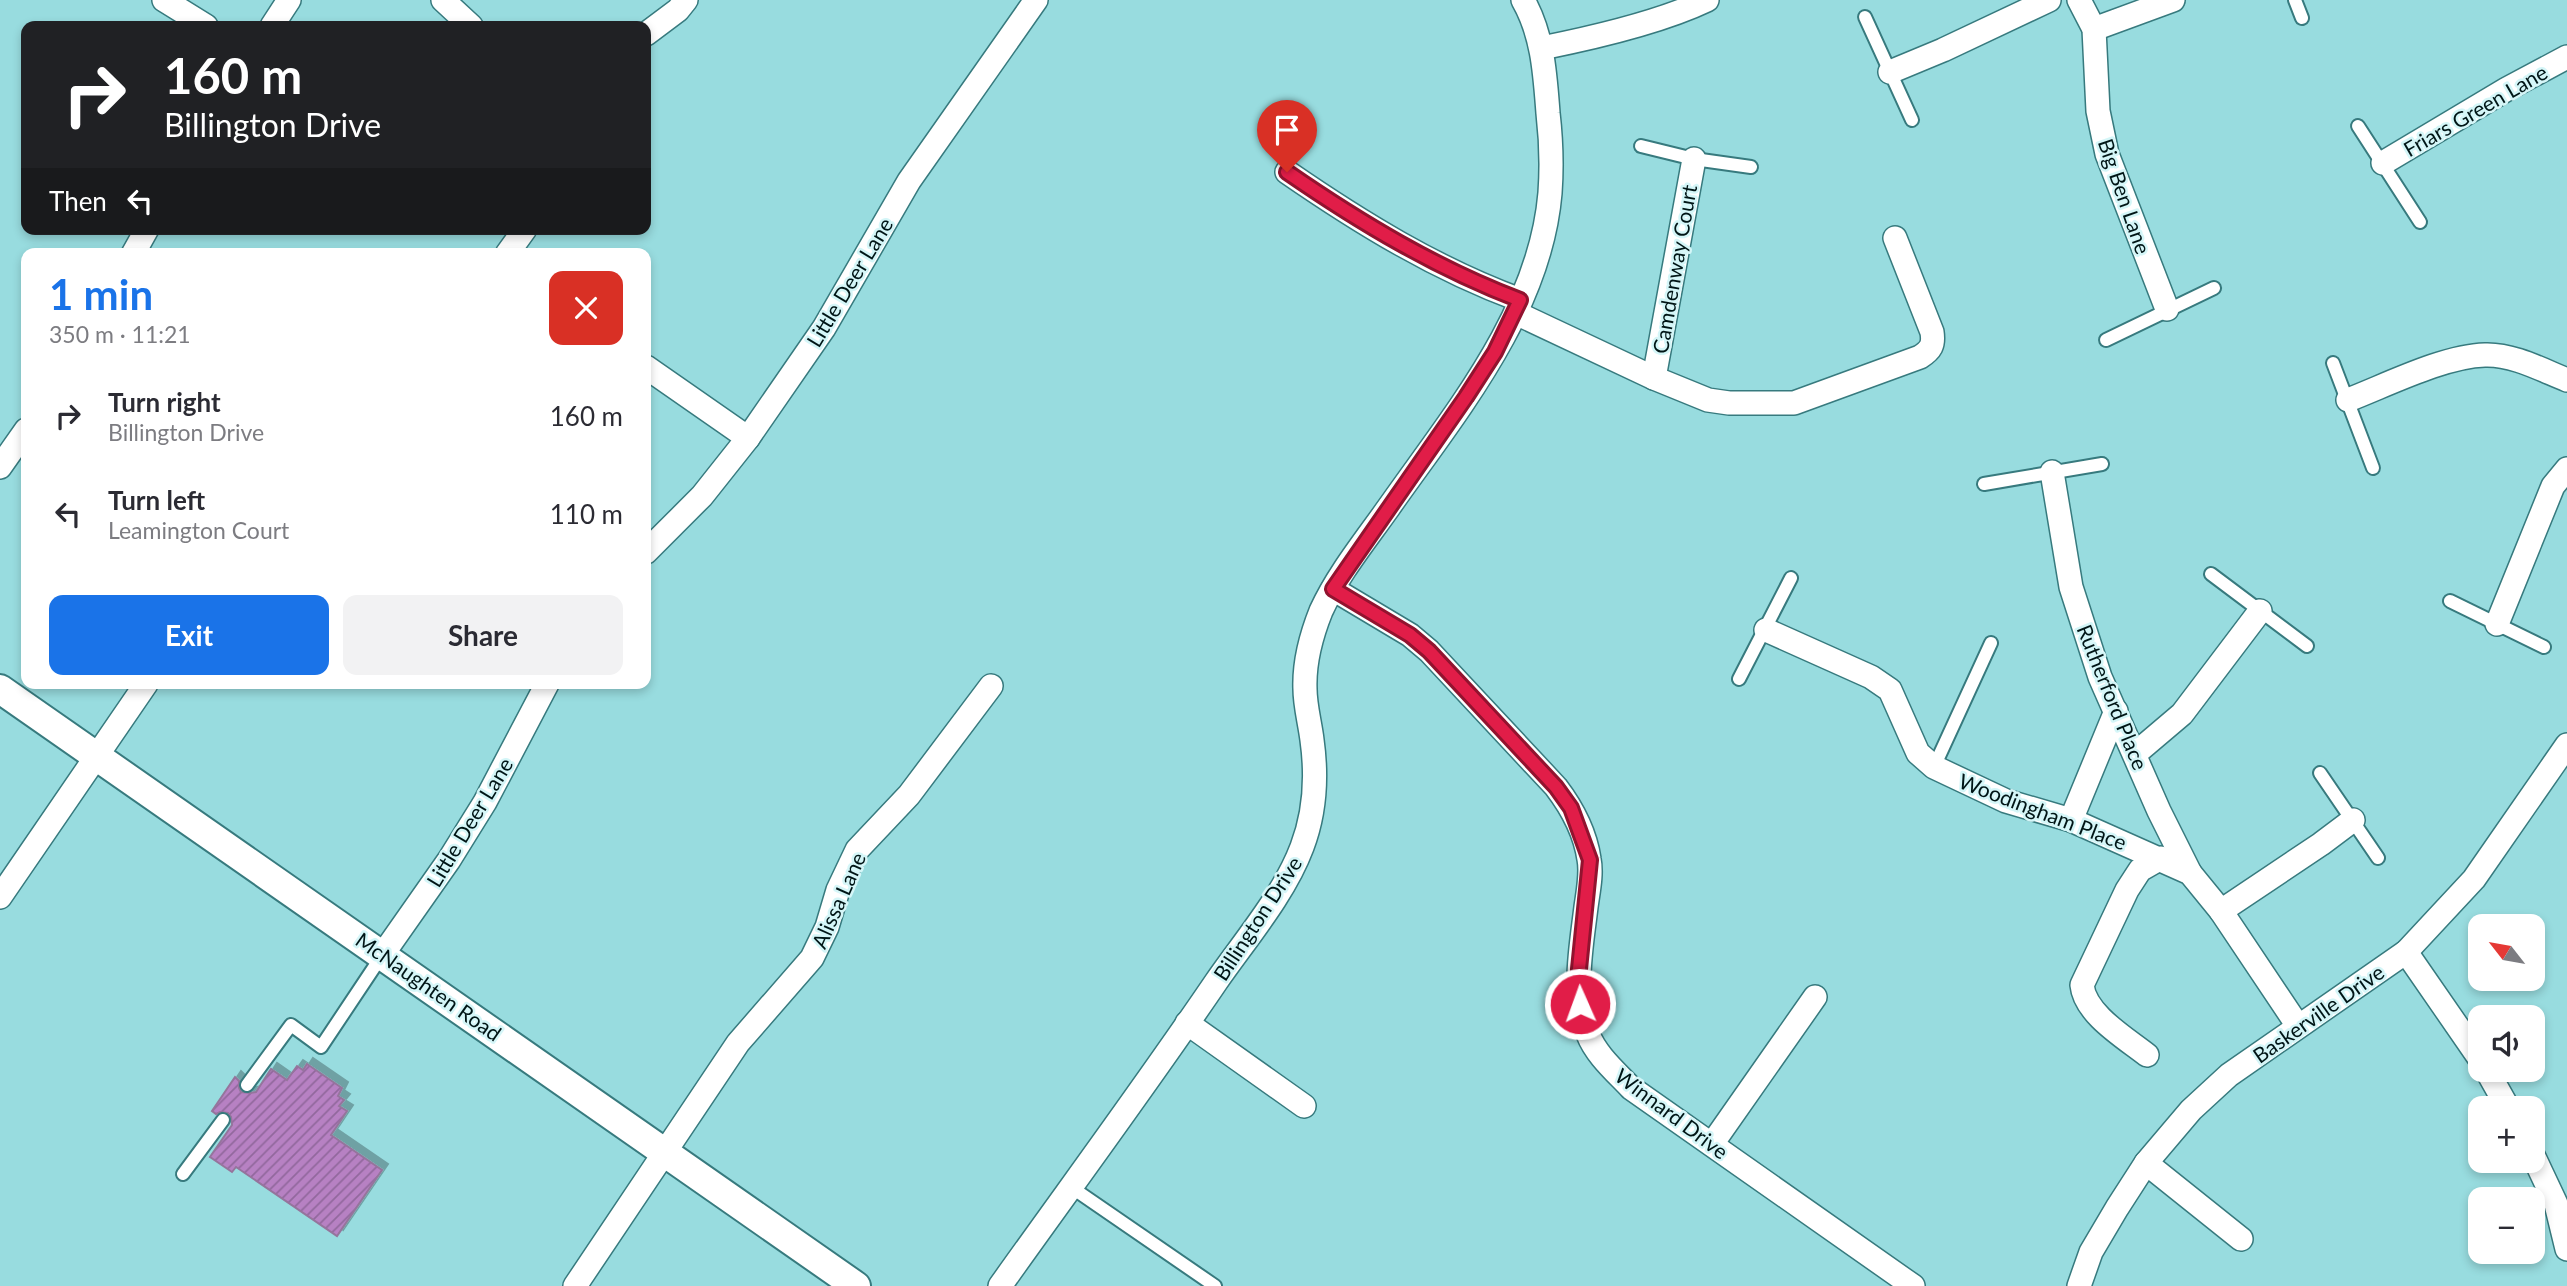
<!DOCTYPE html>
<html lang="en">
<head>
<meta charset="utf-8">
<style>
	body { margin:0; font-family:Lato,sans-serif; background:#f2f2f3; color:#2b2b33; height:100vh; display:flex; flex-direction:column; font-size:26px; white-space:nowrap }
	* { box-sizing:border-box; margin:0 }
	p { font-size:23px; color:#7c7c81 }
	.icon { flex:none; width:38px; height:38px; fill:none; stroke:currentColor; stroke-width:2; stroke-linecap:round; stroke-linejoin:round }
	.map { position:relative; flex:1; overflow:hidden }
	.panel { position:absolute; left:21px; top:248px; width:630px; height:441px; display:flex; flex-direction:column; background:#fff; border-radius:14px; box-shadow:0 4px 10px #0003 }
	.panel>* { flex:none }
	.hud { position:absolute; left:21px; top:21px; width:630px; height:214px; border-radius:14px; box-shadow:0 4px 10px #0003; background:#202124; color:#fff; overflow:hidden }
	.needle { width:46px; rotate:301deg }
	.buttons { position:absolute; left:2468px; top:914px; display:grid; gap:14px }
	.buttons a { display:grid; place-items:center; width:77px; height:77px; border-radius:14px; background:#fff; box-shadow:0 4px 10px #0003; font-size:35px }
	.pin { position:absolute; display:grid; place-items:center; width:60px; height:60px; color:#fff; margin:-72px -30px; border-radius:50% 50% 50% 0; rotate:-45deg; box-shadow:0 0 7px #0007 }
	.pin .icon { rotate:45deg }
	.me { position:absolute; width:77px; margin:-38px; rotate:358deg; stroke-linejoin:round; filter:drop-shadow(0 0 5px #0008) }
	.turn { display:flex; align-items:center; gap:24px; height:147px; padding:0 28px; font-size:32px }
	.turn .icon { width:91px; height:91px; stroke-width:2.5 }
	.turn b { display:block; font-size:49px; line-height:60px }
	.then { display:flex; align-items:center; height:66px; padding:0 28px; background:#0003; gap:14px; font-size:26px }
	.round { display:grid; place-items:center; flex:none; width:74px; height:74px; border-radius:14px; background:#f2f2f3 }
	.head { display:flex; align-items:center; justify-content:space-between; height:119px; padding:0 28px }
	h1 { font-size:42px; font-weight:700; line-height:52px; color:#1a73e8 }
	.primary-button { display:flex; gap:14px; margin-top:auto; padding:14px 28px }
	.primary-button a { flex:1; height:80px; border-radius:14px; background:#1a73e8; color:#fff; font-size:28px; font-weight:700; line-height:80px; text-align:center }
	.primary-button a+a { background:#f2f2f3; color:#2b2b33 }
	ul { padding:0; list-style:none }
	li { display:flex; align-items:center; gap:21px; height:98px; padding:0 28px }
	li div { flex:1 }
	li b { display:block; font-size:26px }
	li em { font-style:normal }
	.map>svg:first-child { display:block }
	.building { fill:url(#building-hatch); stroke:#95759c; stroke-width:2; filter:url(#shadow) }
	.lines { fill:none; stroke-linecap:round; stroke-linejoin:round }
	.service-casing { stroke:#377a7e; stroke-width:16 }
	.minor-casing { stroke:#377a7e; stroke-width:26 }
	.tertiary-casing { stroke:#377a7e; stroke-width:32 }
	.service { stroke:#fff; stroke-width:12 }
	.minor { stroke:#fff; stroke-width:23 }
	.tertiary { stroke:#fff; stroke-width:28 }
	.route-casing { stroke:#92132f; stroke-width:18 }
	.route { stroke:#e11d48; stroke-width:12 }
	.labels { text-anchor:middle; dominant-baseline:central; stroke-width:5; stroke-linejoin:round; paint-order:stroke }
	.street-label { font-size:21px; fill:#001516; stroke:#d5f6f8 }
</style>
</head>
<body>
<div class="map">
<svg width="2567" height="1286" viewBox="0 0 2567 1286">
	<defs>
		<pattern id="building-hatch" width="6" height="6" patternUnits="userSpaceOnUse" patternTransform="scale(1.75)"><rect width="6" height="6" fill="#b781c3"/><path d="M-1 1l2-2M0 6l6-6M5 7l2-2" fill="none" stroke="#92689d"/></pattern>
		<filter id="shadow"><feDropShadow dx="6" dy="-6" stdDeviation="0" flood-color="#0004"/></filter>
	</defs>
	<rect width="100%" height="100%" fill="#98dcdf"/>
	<path class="building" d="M307 1064 342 1088 338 1096 344 1100 339 1106 347 1111 331 1135 382 1170 337 1236 236 1167 232 1172 210 1157 232 1125 231 1117 228 1113 220 1112 216 1114 212 1111 235 1077 239 1081V1088L241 1092 250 1093 256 1092 271 1069 287 1080 297 1066 303 1070Z"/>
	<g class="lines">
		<defs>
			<g id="service">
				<path d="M2295 0 2302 18"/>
				<path d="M1865 17 1912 120"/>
				<path d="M2358 126 2420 222"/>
				<path d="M1641 146 1694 159 1751 167"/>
				<path d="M2106 340 2214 288"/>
				<path d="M2333 363 2373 468"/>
				<path d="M1984 484 2102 464"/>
				<path d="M2211 574 2307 646"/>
				<path d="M2450 601 2544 647"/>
				<path d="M1739 679 1791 578"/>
				<path d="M1934 767 1991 643"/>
				<path d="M2320 773 2378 858"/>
				<path d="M247 1085 291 1025 321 1047 383 954"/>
				<path d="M183 1174 223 1120"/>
				<path d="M1071 1187 1215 1286"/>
			</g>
			<g id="minor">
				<path d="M164 0 206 26"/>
				<path d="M443 0 471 26"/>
				<path d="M2079 0 2094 29 2098 111 2107 154 2167 309"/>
				<path d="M272 26 289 0"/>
				<path d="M2094 29 2173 0"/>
				<path d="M646 34 678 10 686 0"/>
				<path d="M1542 48C1592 38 1661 22 1707 0"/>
				<path d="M1890 72 1943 50 2049 0"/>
				<path d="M2383 163 2507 89 2567 57"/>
				<path d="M1287 172C1361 223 1436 269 1520 300"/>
				<path d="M133 254 147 229"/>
				<path d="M507 254 525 229"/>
				<path d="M1516 313 1654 378 1708 400 1729 403H1794L1920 357C1931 350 1934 345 1932 332L1895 238"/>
				<path d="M646 367 748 438"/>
				<path d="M1654 378 1694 159"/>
				<path d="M2348 400C2387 385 2444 356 2485 355 2513 354 2542 370 2567 380"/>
				<path d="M0 467 26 430"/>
				<path d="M2052 472 2071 587 2100 677 2159 811 2190 873"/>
				<path d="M646 552 702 496 748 438 824 328 909 181 1036 0"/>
				<path d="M1333 589 1410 635 1429 651 1556 787C1572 808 1585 832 1589 859 1592 874 1588 892 1586 907 1581 949 1572 993 1588 1034 1596 1055 1616 1072 1631 1088L1913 1286"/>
				<path d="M2497 624 2553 486 2567 469"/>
				<path d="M1766 630 1871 677 1890 690 1918 753 1934 767 2006 801 2071 820 2190 873 2221 911 2298 1026"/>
				<path d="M2136 753 2182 714 2260 611"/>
				<path d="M2071 820 2116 711"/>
				<path d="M0 897 146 684"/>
				<path d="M2221 911 2321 844 2353 820"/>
				<path d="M2406 952 2480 1059"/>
				<path d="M383 954 449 860 485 802 547 684"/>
				<path d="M1187 1023 1304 1106"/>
				<path d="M2147 1055C2124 1037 2085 1014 2082 985L2127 890 2140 870 2161 858"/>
				<path d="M2486 1069 2508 1108"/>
				<path d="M1712 1144 1815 997"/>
				<path d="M2532 1153 2556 1204 2567 1249"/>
				<path d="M2146 1163 2241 1239"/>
				<path d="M575 1286 738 1043 812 958 827 927 838 890 857 850 909 795 991 686"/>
				<path d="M1000 1286C1072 1185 1146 1085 1216 982 1245 940 1284 895 1302 847 1315 813 1317 776 1312 740 1310 723 1305 706 1305 689 1304 663 1311 636 1321 611 1338 574 1365 541 1389 507 1455 413 1540 312 1550 193 1552 166 1551 139 1548 113 1545 74 1543 35 1523 0"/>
				<path d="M2079 1286 2091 1252 2117 1208 2146 1163 2191 1110 2229 1075 2406 952 2474 879 2567 745"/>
			</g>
			<path id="tertiary" d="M0 689 856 1286"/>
		</defs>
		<use href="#service" class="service-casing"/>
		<use href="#minor" class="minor-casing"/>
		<use href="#tertiary" class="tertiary-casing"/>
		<use href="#service" class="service"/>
		<use href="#minor" class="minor"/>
		<use href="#tertiary" class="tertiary"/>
	</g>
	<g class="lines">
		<defs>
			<path id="route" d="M1287 172C1361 223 1436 268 1520 300L1495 352 1466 397 1333 589 1410 635 1429 651 1556 787 1571 808 1590 860 1579 969 1580 1004"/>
		</defs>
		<use href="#route" class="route-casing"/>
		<use href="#route" class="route"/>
	</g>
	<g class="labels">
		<g class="street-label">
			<text transform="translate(2475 110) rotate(-30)">Friars Green Lane</text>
			<text transform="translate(2125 196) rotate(71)">Big Ben Lane</text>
			<text transform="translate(1674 269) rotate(-80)">Camdenway Court</text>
			<text transform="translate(849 282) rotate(-59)">Little Deer Lane</text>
			<text transform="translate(2113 697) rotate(68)">Rutherford Place</text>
			<text transform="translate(2043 811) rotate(21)">Woodingham Place</text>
			<text transform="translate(469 822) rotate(-59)">Little Deer Lane</text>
			<text transform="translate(838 900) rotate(-66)">Alissa Lane</text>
			<text transform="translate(1257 918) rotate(-57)">Billington Drive</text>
			<text transform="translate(429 986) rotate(35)">McNaughten Road</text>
			<text transform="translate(2318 1013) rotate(-35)">Baskerville Drive</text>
			<text transform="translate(1672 1113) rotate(37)">Winnard Drive</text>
		</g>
	</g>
</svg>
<div class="buttons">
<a><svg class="needle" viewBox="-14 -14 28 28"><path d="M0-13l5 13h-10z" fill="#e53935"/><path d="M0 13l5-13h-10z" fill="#7c7c81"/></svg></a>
<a><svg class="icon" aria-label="sound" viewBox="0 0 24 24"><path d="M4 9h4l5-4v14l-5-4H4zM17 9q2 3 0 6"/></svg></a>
<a>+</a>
<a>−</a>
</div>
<div class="pin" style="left:1287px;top:172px;background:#d93025"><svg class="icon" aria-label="arrive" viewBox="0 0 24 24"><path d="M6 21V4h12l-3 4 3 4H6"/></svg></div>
<svg class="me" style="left:1580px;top:1004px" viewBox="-20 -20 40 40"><circle r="17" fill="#e11d48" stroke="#fff" stroke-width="3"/><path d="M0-11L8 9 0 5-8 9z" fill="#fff"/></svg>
<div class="hud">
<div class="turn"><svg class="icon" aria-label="right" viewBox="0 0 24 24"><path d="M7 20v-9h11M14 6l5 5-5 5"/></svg><div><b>160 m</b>Billington Drive</div></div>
<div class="then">Then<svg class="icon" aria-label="left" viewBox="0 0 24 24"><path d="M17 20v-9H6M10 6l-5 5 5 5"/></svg></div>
</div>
<section class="panel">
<div class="head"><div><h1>1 min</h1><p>350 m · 11:21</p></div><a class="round" style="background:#d93025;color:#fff"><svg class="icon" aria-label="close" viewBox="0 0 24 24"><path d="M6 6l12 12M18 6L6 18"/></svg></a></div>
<ul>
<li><svg class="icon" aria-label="right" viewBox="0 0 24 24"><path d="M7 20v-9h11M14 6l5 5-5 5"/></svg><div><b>Turn right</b><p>Billington Drive</p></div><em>160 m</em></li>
<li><svg class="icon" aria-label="left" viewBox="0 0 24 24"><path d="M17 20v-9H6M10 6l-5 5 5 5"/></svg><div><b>Turn left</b><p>Leamington Court</p></div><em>110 m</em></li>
</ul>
<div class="primary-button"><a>Exit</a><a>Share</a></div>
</section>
</div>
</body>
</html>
